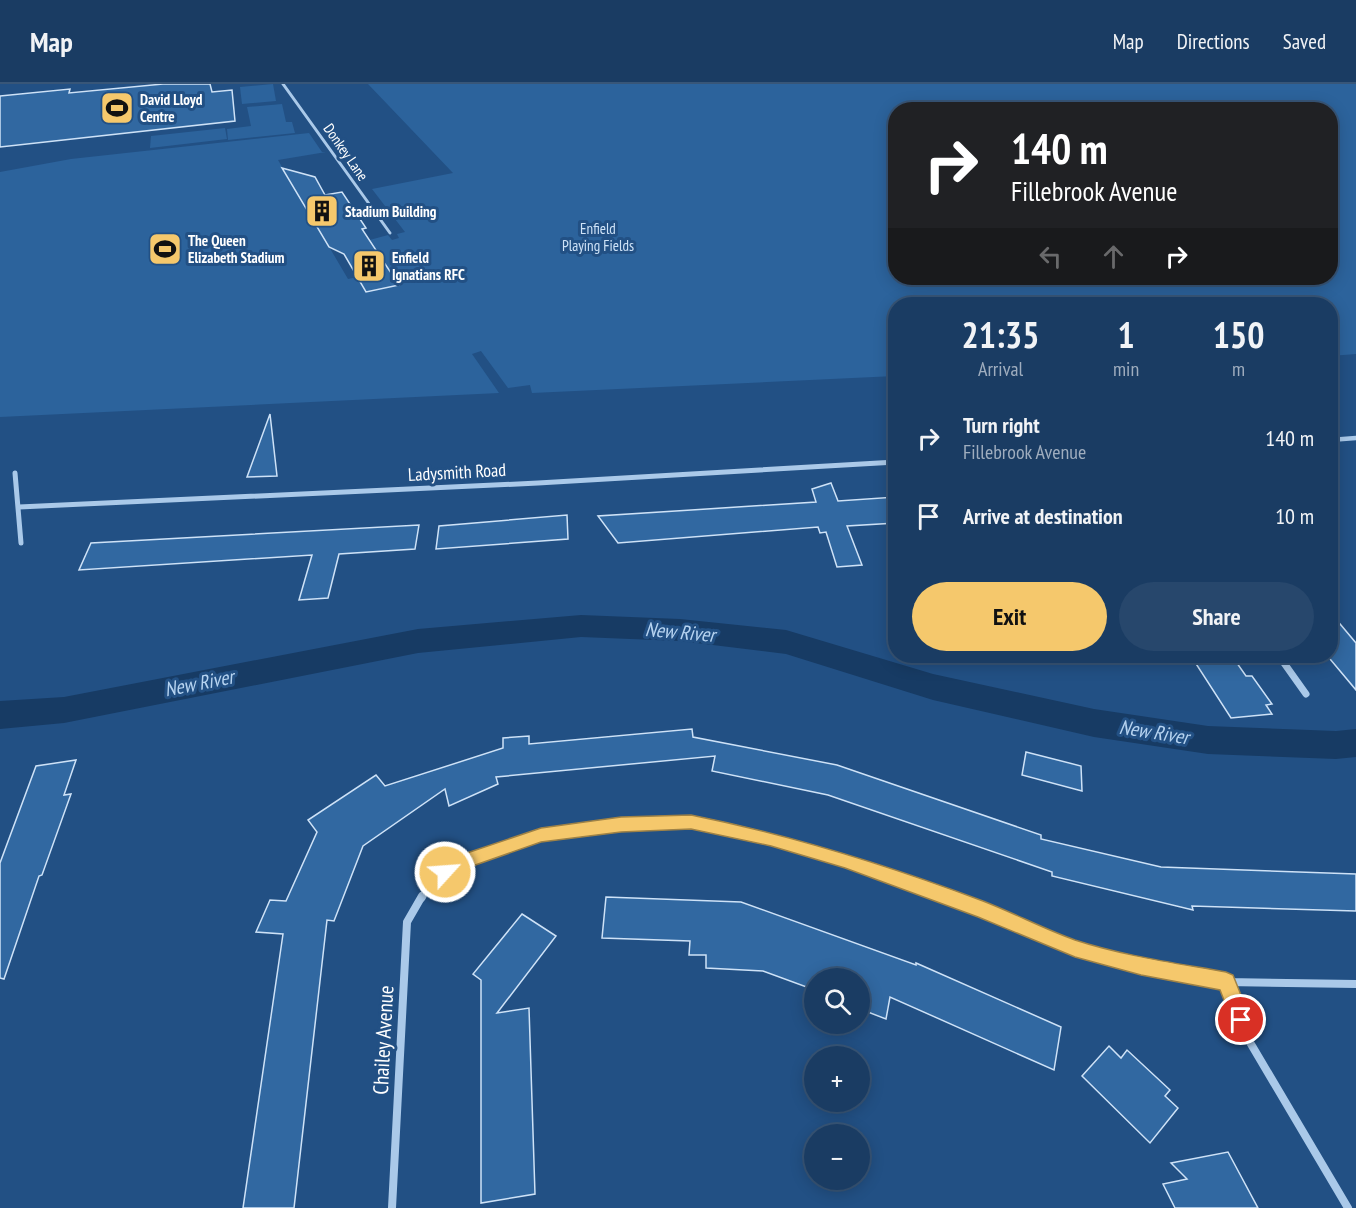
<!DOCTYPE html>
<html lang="en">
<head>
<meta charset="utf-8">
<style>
	body { margin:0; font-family:"PT Sans Narrow",sans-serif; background:#27476c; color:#f1f3f6; height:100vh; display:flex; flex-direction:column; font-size:22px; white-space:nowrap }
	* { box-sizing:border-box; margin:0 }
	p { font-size:20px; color:#9fadbe }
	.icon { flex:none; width:33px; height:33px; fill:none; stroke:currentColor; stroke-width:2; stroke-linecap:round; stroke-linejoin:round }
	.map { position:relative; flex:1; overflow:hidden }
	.side { position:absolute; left:888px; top:213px; width:450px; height:366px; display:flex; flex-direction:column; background:#1a3c63; border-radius:24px; box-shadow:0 3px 15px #0003,0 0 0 2px #385678 }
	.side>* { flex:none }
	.banner { position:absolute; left:888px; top:18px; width:450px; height:183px; border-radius:24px; box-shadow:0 3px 15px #0003,0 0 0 2px #385678; background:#202124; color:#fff; overflow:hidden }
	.tools { position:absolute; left:804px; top:884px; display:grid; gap:12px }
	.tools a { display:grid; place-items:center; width:66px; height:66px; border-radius:50%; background:#1a3c63; box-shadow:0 3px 15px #0003,0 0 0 2px #385678; font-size:30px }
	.pin { position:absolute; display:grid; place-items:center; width:51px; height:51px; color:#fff; margin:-26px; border:3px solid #fff; border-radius:50%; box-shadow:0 2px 6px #0007 }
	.me { position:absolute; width:66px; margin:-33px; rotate:64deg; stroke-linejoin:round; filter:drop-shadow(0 0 4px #0008) }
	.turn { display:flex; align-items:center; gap:21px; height:126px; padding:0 24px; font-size:27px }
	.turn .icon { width:78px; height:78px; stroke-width:2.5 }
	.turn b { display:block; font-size:42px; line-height:51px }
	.lanes { display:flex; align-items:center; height:57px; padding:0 24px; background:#0003; justify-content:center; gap:30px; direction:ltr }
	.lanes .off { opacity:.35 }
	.eta { display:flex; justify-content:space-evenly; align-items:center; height:102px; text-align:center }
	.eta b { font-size:36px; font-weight:700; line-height:42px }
	.action { display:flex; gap:12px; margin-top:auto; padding:12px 24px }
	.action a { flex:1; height:69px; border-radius:36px; background:#f5c86c; color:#111; font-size:24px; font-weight:700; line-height:69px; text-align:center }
	.action a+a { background:#27476c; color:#f1f3f6 }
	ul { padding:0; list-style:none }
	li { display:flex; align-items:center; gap:18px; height:78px; padding:0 24px }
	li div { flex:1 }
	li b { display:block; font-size:22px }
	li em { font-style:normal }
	header { display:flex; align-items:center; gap:36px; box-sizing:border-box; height:84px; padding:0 30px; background:#1a3c63; border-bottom:2px solid #385678 }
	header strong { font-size:28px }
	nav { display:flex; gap:33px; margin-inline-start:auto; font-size:21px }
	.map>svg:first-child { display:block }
	.green { fill:#2c639c; fill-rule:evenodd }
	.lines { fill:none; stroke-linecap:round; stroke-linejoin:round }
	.canal { fill:#173b64; fill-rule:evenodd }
	.building { fill:#3168a1; stroke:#cee2f7; stroke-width:1.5 }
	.street-far4 { stroke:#aac9e9; stroke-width:3 }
	.street-far3 { stroke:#aac9e9; stroke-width:4.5 }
	.street-far2 { stroke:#aac9e9; stroke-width:5 }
	.street-far1 { stroke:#aac9e9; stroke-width:7 }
	.street { stroke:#aac9e9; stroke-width:8 }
	.route { fill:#f5c86c; stroke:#9f8246; stroke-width:1.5 }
	.labels { text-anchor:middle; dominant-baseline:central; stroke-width:6; stroke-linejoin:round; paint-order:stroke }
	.far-poi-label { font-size:15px; font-weight:bold; fill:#fff; stroke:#225084; text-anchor:start }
	.far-street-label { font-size:15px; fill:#fff; stroke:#225084 }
	.far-park-label { font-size:15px; fill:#cee2f7; stroke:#225084 }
	.street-label { font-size:18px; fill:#fff; stroke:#225084 }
	.water-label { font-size:20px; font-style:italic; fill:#b6d3f0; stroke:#225084 }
	.near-street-label { font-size:21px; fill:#fff; stroke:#225084 }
</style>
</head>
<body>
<header>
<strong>Map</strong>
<nav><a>Map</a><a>Directions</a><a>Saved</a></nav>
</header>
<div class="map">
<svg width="1356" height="1124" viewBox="0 0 1356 1124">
	<rect width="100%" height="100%" fill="#225084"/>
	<g class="green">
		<path d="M273 0 276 17 242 20 240 3Z"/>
		<path d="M368 0H1356V270L1331 272 1330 220H896L895 292 532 309 530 301 508 304 481 267 472 270 499 309 0 333V88L71 75 309 49 322 68H326L278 76 348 195 358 193 398 200 377 167 358 171 366 157 388 151 392 156 399 154 397 150 405 148 372 105 453 89ZM896 26H1330V194H896Z"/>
		<path d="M282 20 286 38H292L295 49 228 56 227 45 251 42 247 23Z"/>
		<path d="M225 44 227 55 150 64 151 52Z"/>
	</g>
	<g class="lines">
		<path class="canal" d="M581 531 680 535 786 546 933 590 1094 625 1208 642 1336 647 1356 645V673L1336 675 1208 670 1094 653 933 616 786 570 680 557 581 553 418 569 64 639 0 645V617L64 613 418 545Z"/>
	</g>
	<g class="building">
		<path d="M163 0H210L212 8 232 6 235 37 0 63V12L70 5 69 9Z"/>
		<path d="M282 84 315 93 325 111 342 108 366 144 362 145 399 201 366 208 344 170 329 163Z"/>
		<path d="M270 330 277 392 247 393Z"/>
		<path d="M831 399 838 417 896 413V439L847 442 862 481 837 483 826 448 820 449 818 443 618 459 598 432 816 418 812 405Z"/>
		<path d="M567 431 568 455 436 465 439 442Z"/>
		<path d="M419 441 415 465 339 470 328 514 299 516 312 471 79 486 91 459Z"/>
		<path d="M1330 528 1356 559V606L1330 575Z"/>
		<path d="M1191 572H1232L1246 592H1252L1272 620 1266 621 1272 630 1231 634Z"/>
		<path d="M692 645 693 653 837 681 1041 751V755L1161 783 1356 790V827L1192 822 1193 826 1052 792V788L828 711 712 687 715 672 496 693 498 700 449 722 445 705 363 762 334 837 327 836 294 1124H243L283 850 256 848 270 816 286 817 317 748 308 736 376 691 385 702 503 664V654L529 652V660Z"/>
		<path d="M1026 668 1081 682 1082 707 1022 691Z"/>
		<path d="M76 676 64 711 71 710 42 791 39 792 4 895 0 894V779L36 682Z"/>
		<path d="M606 813 741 818 916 881V879L1061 943 1054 986 890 913 886 935 860 925V894H814L812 905 763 887 706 884V871H689L690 857 602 854Z"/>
		<path d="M522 830 556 852 497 929 529 924 535 1110 481 1119V896L473 890Z"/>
		<path d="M1109 962 1121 974 1127 966 1170 1006 1165 1012 1178 1024 1150 1059 1082 992Z"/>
		<path d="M1228 1068 1258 1124H1175L1163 1100 1187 1095 1171 1079Z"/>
	</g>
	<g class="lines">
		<path class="street-far4" d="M283 0 390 149"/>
		<path class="street-far3" d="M1330 356 1356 354"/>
		<g class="street-far2">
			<path d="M15 389 21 459"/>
			<path d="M19 423 538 399 896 378"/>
		</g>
		<g class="street-far1">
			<path d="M1279 572 1306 610"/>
			<path d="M422 814 432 796 458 780 541 751 621 741 691 738 771 755 845 777 949 814"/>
		</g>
		<g class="street">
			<path d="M944 812 1075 864 1141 882 1226 898 1356 900"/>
			<path d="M1226 898 1248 955 1348 1124"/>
			<path d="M392 1124 407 838 422 812"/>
		</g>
	</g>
	<path class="route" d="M691 731C791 751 887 781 983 817 1014 829 1044 845 1075 856 1124 872 1176 879 1226 888L1233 891 1251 936 1248 942 1241 945 1234 942 1220 906 1141 891 1075 873 978 833 845 784 771 762 691 745 621 748 541 758 464 785 445 796 439 793 437 788 439 782 452 774 541 744 621 733Z"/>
	<defs>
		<symbol id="stadium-square" viewBox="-11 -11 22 22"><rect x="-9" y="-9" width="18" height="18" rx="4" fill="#f5c86c" stroke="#225084"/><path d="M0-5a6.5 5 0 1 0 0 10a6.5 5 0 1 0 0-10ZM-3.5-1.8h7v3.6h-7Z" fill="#111"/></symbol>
		<symbol id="building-square" viewBox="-11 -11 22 22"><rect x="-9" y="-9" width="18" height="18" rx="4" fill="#f5c86c" stroke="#225084"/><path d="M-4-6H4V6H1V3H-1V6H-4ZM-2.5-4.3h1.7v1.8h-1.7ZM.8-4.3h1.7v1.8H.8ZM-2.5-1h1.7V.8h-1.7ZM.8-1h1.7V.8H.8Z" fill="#111"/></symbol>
	</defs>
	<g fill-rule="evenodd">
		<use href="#stadium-square" x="98" y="5" width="38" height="38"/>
		<use href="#building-square" x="303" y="108" width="38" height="38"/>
		<use href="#stadium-square" x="146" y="146" width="38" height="38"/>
		<use href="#building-square" x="350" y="163" width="38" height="38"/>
	</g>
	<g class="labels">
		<g class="far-poi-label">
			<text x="140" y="15">David Lloyd<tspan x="140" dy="17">Centre</tspan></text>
			<text x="345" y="127">Stadium Building</text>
			<text x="188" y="156">The Queen<tspan x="188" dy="17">Elizabeth Stadium</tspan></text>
			<text x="392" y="173">Enfield<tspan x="392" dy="17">Ignatians RFC</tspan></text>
		</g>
		<g class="far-street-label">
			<text transform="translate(346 68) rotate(55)">Donkey Lane</text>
		</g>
		<g class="far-park-label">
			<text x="598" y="144">Enfield<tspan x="598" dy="17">Playing Fields</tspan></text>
		</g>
		<g class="street-label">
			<text transform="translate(457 388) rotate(-3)">Ladysmith Road</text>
		</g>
		<g class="water-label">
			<text transform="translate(680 548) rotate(5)">New River</text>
			<text transform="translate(199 599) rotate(-11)">New River</text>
			<text transform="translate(1154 648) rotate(9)">New River</text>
		</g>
		<g class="near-street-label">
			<text transform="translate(383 956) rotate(-87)">Chailey Avenue</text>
		</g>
	</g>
</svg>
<div class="tools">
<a><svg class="icon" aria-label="search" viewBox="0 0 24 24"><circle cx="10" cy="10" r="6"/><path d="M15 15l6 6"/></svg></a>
<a>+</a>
<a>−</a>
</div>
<div class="pin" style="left:1241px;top:936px;background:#d93025"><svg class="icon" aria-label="arrive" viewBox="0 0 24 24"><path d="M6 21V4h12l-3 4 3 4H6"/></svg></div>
<svg class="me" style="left:445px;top:788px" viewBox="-20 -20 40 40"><circle r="17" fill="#f5c86c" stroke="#fff" stroke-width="3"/><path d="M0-11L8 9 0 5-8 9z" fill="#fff"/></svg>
<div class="banner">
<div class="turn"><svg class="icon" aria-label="right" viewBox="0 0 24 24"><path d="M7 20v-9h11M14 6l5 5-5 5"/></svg><div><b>140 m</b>Fillebrook Avenue</div></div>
<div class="lanes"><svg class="icon off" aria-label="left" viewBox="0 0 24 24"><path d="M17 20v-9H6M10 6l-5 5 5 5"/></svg><svg class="icon off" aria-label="ahead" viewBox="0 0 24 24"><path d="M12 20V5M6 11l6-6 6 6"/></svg><svg class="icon" aria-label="right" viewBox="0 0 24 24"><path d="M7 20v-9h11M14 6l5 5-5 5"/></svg></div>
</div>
<section class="side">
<div class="eta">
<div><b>21:35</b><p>Arrival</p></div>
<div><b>1</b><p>min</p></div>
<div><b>150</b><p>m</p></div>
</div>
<ul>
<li><svg class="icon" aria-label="right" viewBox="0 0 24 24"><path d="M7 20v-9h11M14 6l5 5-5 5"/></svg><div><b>Turn right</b><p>Fillebrook Avenue</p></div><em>140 m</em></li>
<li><svg class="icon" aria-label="arrive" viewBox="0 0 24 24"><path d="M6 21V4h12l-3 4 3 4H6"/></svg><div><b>Arrive at destination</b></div><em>10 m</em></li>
</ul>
<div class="action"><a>Exit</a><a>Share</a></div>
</section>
</div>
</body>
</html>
